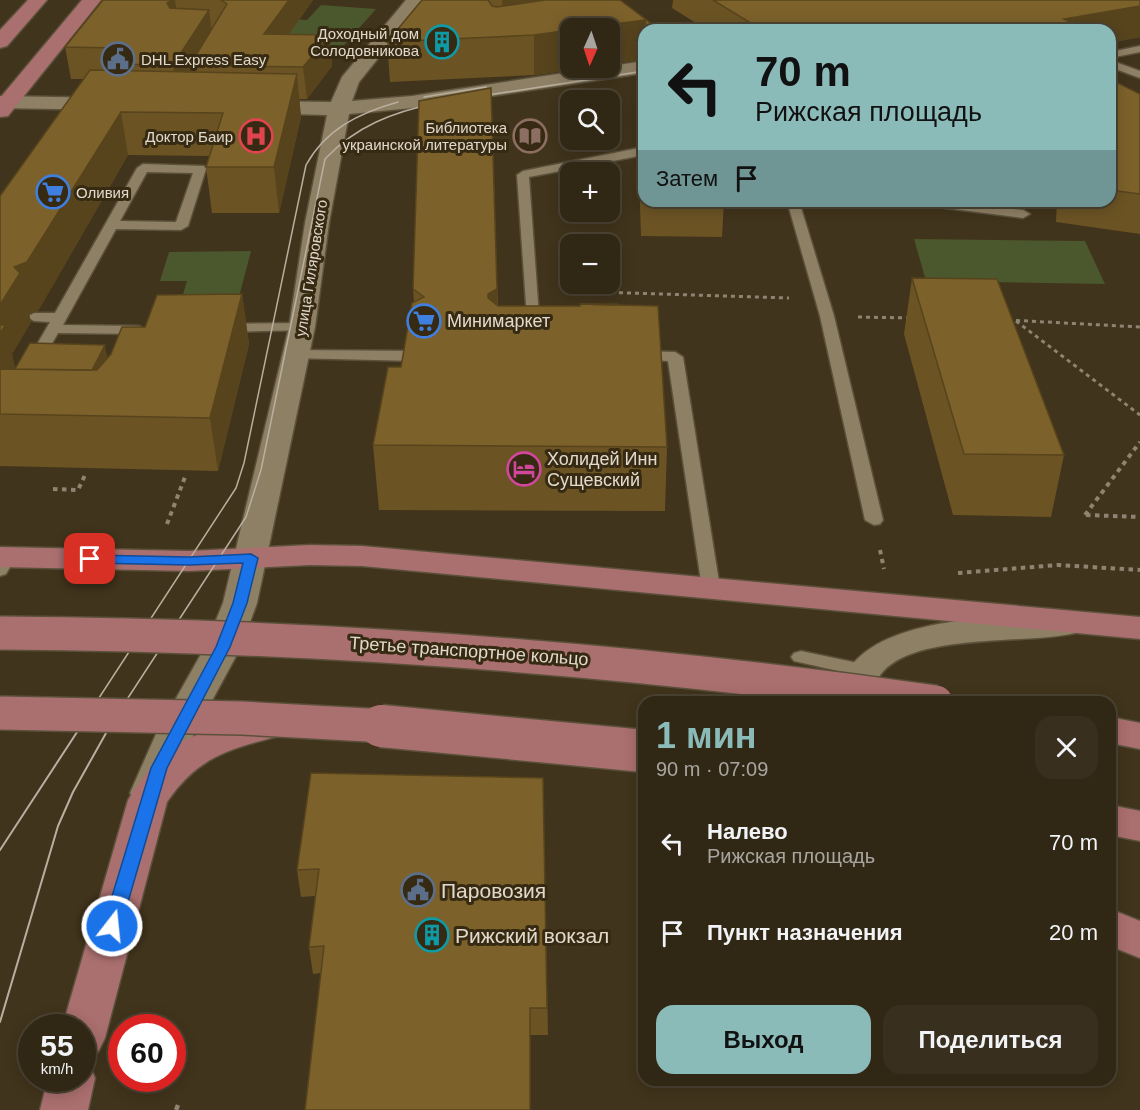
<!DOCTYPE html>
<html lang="ru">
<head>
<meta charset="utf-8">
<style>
	body { margin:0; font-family:Arial,sans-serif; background:#392f1e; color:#f1f3f6; height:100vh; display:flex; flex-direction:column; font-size:22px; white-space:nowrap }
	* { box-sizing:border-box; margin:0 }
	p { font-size:20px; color:#a8a5a0 }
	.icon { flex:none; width:33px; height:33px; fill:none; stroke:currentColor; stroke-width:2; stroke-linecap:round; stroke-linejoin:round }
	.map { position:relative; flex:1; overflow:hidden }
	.sheet { position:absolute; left:638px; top:696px; width:478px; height:390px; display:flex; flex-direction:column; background:#312715; border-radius:18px; box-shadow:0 3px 15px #0003,0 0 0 2px #4c4434 }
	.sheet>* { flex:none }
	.top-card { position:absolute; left:638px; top:24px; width:478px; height:183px; border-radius:18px; box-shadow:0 3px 15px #0003,0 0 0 2px #4c4434; background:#8bbbb9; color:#111; overflow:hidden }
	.needle { width:39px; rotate:183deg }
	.controls { position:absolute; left:560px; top:18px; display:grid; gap:12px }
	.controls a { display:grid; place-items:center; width:60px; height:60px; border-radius:12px; background:#312715; box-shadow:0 3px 15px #0003,0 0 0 2px #4c4434; font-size:30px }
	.speed { position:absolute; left:18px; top:1014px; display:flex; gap:12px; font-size:30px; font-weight:700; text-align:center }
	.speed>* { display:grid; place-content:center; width:78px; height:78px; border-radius:50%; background:#312715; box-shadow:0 3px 15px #0003,0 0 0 2px #4c4434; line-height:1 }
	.speed small { font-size:15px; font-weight:400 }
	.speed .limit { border:9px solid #d22; background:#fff; color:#111 }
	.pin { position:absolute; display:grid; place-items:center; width:51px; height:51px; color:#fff; margin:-26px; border-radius:12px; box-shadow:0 3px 9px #0006 }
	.me { position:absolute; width:66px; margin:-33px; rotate:16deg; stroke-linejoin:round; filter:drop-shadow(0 0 4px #0008) }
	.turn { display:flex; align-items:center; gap:21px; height:126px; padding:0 18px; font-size:27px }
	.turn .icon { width:78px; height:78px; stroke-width:2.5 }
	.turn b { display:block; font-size:42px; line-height:51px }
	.then { display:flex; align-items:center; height:57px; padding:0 18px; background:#0003; gap:12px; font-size:22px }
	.round { display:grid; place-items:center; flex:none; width:63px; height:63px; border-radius:18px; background:#392f1e }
	.headline { display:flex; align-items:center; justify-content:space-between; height:102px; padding:0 18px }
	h1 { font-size:36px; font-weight:600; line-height:45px; color:#8bbbb9 }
	.primary-button { display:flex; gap:12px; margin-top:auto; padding:12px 18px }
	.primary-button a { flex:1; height:69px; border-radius:18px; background:#8bbbb9; color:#111; font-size:24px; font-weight:600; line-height:69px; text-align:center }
	.primary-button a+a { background:#392f1e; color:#f1f3f6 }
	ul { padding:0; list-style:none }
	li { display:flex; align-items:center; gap:18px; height:90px; padding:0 18px }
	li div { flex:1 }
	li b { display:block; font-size:22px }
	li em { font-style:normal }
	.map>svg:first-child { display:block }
	.green { fill:#4b572c }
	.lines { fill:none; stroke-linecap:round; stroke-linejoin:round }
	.lane-casing { stroke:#5b513b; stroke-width:3 }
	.secondary-casing { stroke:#5b513b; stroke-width:3 }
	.primary-casing { stroke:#5b513b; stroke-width:3 }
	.path-far2 { stroke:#8e8471; stroke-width:3; stroke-dasharray:4 4; stroke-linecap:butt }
	.path-far1 { stroke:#8e8471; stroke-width:4; stroke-dasharray:4.5 4.5; stroke-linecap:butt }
	.path { stroke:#8e8471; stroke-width:4.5; stroke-dasharray:6 6; stroke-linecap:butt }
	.lane { fill:#8e8065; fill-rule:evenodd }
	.secondary { fill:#8e8065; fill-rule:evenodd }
	.primary { fill:#aa6f6f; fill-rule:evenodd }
	.tram-far1 { stroke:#b9af9f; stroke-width:1.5 }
	.tram { stroke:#b9af9f; stroke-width:2 }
	.primary-bridge-far1-casing { stroke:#5b513b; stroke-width:36; stroke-linecap:butt }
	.primary-bridge-casing { stroke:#5b513b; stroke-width:45; stroke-linecap:butt }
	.primary-bridge-far1 { stroke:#aa6f6f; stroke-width:33 }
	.primary-bridge { stroke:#aa6f6f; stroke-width:42 }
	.wall { fill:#6b5324 }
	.shaded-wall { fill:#57441d }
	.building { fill:#7c612a; stroke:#57441d; stroke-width:1.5 }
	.route { fill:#1a73e8; stroke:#114b97; stroke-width:1.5 }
	.labels { text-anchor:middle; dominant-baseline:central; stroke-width:6; stroke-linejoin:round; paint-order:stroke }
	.far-poi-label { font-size:15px; fill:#e1d9cb; stroke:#372a12; text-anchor:end }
	.far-street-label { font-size:15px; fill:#e1d9cb; stroke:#372a12 }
	.poi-label { font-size:18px; fill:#e1d9cb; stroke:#372a12; text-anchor:start }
	.street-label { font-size:18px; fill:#e1d9cb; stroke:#372a12 }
	.near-poi-label { font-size:21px; fill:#e1d9cb; stroke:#372a12; text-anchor:start }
</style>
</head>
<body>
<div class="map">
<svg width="1140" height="1110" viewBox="0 0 1140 1110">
	<rect width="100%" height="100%" fill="#41341c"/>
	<g class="green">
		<path d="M321 5 376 9 337 53 253 46 281 18 307 20Z"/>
		<path d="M914 239 1085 241 1105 284 926 281Z"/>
		<path d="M251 251 234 316 176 318 187 281H160L169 252Z"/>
	</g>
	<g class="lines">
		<defs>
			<g id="lane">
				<path d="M1140 46V52L1110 58V52Z"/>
				<path d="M1110 60 1140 71V78L1110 67Z"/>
				<path d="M644 147V155L529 177 540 330 538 333H528L517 175 523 171Z"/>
				<path d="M143 164 204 166 206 169 188 226 181 230 116 229 63 325 139 326 146 330 139 334 58 333 38 368H28L25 365 50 322 34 321 27 317 34 313H55L137 168ZM147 172 193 173 176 222 120 221Z"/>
				<path d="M787 201H799L834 316 883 520 880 524 874 525 865 520 820 316Z"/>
				<path d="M935 201 1023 210 1030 214 1023 218 945 208Z"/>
				<path d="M302 323 307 324 309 327 307 330 223 332 216 328 223 324Z"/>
				<path d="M296 350 417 351 425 356 417 361 291 358 288 355 291 352Z"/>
				<path d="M638 351 675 352 683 357 720 588 718 592 711 594 702 588 668 361 633 359 630 356 633 353Z"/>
				<path d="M7 552 16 557 6 574 0 576V554Z"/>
				<path d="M801 651 872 666 875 671 872 676 865 677 794 661 791 657 794 653Z"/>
			</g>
			<g id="secondary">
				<path d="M406 0H425L359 82 352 101 412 96 644 61V73L412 108 349 114 329 223 315 327 257 603 241 647 194 734 164 803 150 807 136 803 130 793 156 734 205 647 223 603 289 327 305 223 327 115 255 113 248 111 244 107 248 103 255 101 331 102 342 77Z"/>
				<path d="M0 96 111 98 118 100 122 104 118 108 111 110 0 108Z"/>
				<path d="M1063 614 1075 617 1080 625 1075 633C1029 645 904 631 878 679 875 686 875 695 875 702H839C841 614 1000 617 1063 614Z"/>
			</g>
			<g id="primary">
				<path d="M28 0H47L7 46 0 48V30Z"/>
				<path d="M82 0H101L8 116 0 117V98Z"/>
				<path d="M310 545 362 546 1140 617V639L362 566 310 565 189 571 0 567V547L189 551Z"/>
				<path d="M277 711 290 715 296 724 290 733C236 748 201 752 167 802L105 1038 98 1052 82 1057V1028H62L128 800 134 790 156 760 180 742 221 725Z"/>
				<path d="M1110 717 1140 723V749L1110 743Z"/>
				<path d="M1110 805 1140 811V841L1110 835Z"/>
				<path d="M1110 909 1140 921V958L1110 946Z"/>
				<path d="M82 1062 89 1064 95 1078 88 1110H40L48 1078H82Z"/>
			</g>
		</defs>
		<use href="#lane" class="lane-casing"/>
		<use href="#secondary" class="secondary-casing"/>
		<use href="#primary" class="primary-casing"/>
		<g class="path-far2">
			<path d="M563 291 789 298"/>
			<path d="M858 317 911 318"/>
			<path d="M1008 320 1140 327"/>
			<path d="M1016 321 1140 415"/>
		</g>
		<g class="path-far1">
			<path d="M53 489 78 490 85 475"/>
			<path d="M1085 515 1140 442"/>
			<path d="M1086 515 1140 517"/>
			<path d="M167 524 185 477"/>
			<path d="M880 550 884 569"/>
			<path d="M958 573 1058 565 1140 570"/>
		</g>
		<path class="path" d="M176 1110 178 1105"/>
		<use href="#lane" class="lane"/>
		<use href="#secondary" class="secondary"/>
		<use href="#primary" class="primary"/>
		<g class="tram-far1">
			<path d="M424 97 486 87"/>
			<path d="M475 97 644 71"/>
			<path d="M80 727 236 488 244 463 306 165C326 129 359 113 398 102"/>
			<path d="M109 727 246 517 261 470 325 159C356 126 393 112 437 103"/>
		</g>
		<g class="tram">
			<path d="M0 850 81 726"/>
			<path d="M0 1022 58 826 73 792 110 726"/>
		</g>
		<defs>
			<g id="primary-bridge-far1">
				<path d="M0 633C316 635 623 658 936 702"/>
				<path d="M0 713 242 718 404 727"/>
			</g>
			<path id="primary-bridge" d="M381 726 644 751"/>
		</defs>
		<use href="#primary-bridge-far1" class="primary-bridge-far1-casing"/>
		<use href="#primary-bridge" class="primary-bridge-casing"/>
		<use href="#primary-bridge-far1" class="primary-bridge-far1"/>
		<use href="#primary-bridge" class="primary-bridge"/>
	</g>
	<g class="wall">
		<path d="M103 0H313L289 34 330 35 332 66 307 99H299L301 117 279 213H212L206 167 209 156 128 155 38 311 29 314 31 322 12 354 15 369 107 359 145 327 242 294 249 344 218 471 0 466V196L84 79H71L65 47Z"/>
		<path d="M422 0H620L660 30H644V59L609 64V28L570 68H586L534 75 390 82 387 42Z"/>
		<path d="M673 0H1140V37L1110 43V30H707L672 8Z"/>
		<path d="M644 61V201H724L722 237 641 236 638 146 636 112 638 62Z"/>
		<path d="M1110 79 1140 94V234L1056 222 1057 201H1110Z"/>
		<path d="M491 88 498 306 667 447 665 511 379 510 373 445 401 367 414 302 413 289Z"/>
		<path d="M912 278 1064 455 1051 517 953 515 904 334Z"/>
		<path d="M543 778 548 1035H530L321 973 313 974 309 947 315 896 301 897 297 870Z"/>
	</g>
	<g class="shaded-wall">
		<path d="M173 0H175L179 29 167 3Z"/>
		<path d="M289 0H313L267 65 264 34Z"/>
		<path d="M502 0H570L503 35Z"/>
		<path d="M1140 6V37L1110 43V30H1057L1064 19Z"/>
		<path d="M209 10 213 40 190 65 192 75 178 97 173 65Z"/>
		<path d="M645 20 644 30V59L609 64V28H582Z"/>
		<path d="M570 30V68H586L534 75V35Z"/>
		<path d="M330 35 332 66 307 99 303 67Z"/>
		<path d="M297 74 301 117 279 213 274 167Z"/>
		<path d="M121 112 128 155 38 311 29 314 31 322 12 354 17 375 0 405V305L14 267Z"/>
		<path d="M497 289 499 349 490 354 488 294Z"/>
		<path d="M242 294 249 344 218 471 210 418Z"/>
		<path d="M105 345 111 377H89Z"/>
	</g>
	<g class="building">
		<path d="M103 0H173L167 3 170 8 209 10 173 65 104 64 115 48 65 47Z"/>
		<path d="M221 0H289L264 34 330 35 303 67 190 65 227 4Z"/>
		<path d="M422 0H488L492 6 497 7 545 0H620L660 30H647L645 20 582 28H570V30L534 35 387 42Z"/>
		<path d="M713 0H1140V6L1064 19 1078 26 1057 30H762Z"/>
		<path d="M644 61V95H639L638 62Z"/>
		<path d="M90 70 297 74 274 167H206L223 113 121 112 27 262 14 267 20 273 0 305V196Z"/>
		<path d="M1110 79 1140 94V194L1110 190Z"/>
		<path d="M491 88 497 289 488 294V298L498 306H580V304L658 306 667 447 373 445 388 367H401L412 303 424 297 413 289 419 101Z"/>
		<path d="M639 106H644V181H643Z"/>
		<path d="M912 278 997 279 1064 455 964 454Z"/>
		<path d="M242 294 210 418 0 414V369L97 370 111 354 122 327H145L157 295Z"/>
		<path d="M581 304H617V305Z"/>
		<path d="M0 325H5L0 334Z"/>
		<path d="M30 343 105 345 92 370 15 369Z"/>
		<path d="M311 773 543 778 547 1008H530V1110H305L324 946 309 947 319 869 297 870Z"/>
	</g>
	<path class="route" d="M251 554 258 558 247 603 230 647 167 768 121 926 118 931H106L103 926 151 768 216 647 233 603 243 563 189 565 90 563 83 559 90 555 189 557Z"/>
	<defs>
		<symbol id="building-ring" viewBox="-11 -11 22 22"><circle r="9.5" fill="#372a12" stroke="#0f9aa8" stroke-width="1.5"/><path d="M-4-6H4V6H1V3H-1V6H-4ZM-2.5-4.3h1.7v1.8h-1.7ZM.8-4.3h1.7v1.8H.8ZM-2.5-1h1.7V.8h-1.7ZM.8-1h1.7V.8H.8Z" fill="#0f9aa8"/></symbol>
		<symbol id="civic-ring" viewBox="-11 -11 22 22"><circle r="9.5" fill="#372a12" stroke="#5c6f8a" stroke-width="1.5"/><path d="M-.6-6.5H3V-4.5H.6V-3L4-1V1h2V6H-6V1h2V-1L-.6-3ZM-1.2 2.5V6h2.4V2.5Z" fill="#5c6f8a"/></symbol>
		<symbol id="hospital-ring" viewBox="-11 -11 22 22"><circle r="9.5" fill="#372a12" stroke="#e0444e" stroke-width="1.5"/><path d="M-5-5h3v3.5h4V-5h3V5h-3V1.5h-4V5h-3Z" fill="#e0444e"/></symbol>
		<symbol id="library-ring" viewBox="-11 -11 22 22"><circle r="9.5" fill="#372a12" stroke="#8d6e63" stroke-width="1.5"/><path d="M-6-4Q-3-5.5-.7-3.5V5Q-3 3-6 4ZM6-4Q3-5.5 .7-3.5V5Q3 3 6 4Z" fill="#8d6e63"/></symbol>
		<symbol id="supermarket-ring" viewBox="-11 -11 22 22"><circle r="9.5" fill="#372a12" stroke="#3f7fe0" stroke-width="1.5"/><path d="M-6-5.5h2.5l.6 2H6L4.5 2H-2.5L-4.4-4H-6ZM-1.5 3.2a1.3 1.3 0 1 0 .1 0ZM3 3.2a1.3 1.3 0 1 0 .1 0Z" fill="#3f7fe0"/></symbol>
		<symbol id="hotel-ring" viewBox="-11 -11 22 22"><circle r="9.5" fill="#372a12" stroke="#d1479c" stroke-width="1.5"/><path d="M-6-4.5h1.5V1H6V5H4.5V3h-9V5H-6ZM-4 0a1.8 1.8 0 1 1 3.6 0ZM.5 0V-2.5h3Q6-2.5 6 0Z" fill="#d1479c"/></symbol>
	</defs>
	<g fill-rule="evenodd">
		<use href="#building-ring" x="423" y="23" width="38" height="38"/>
		<use href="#civic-ring" x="99" y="40" width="38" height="38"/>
		<use href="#hospital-ring" x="237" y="117" width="38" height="38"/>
		<use href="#library-ring" x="511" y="117" width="38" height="38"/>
		<use href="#supermarket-ring" x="34" y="173" width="38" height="38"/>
		<use href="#supermarket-ring" x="405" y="302" width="38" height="38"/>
		<use href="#hotel-ring" x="505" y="450" width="38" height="38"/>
		<use href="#civic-ring" x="399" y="871" width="38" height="38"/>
		<use href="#building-ring" x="413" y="916" width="38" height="38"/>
	</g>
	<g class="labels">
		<g class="far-poi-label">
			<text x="419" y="33">Доходный дом<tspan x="419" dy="17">Солодовникова</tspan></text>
			<text x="141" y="59" text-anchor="start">DHL Express Easy</text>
			<text x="507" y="127">Библиотека<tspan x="507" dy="17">украинской литературы</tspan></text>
			<text x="233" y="136">Доктор Баир</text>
			<text x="76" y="192" text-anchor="start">Оливия</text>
		</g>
		<g class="far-street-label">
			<text transform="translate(311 268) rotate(-81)">улица Гиляровского</text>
		</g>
		<g class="poi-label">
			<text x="447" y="321">Минимаркет</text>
			<text x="547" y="459">Холидей Инн<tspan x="547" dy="21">Сущевский</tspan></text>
		</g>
		<g class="street-label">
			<text transform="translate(469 651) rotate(4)">Третье транспортное кольцо</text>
		</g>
		<g class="near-poi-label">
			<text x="441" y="890">Паровозия</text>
			<text x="455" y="935">Рижский вокзал</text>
		</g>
	</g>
</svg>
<div class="controls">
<a><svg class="needle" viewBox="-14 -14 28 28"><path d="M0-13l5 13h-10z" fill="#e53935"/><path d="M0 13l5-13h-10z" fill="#a8a5a0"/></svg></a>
<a><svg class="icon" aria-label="search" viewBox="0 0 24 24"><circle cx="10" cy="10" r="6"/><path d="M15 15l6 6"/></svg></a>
<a>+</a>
<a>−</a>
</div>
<div class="speed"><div>55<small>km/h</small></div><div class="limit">60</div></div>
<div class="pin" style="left:90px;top:559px;background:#d93025"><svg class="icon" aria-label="arrive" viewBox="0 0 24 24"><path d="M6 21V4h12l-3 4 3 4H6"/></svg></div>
<svg class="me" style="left:112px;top:926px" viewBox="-20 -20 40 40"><circle r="17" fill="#1a73e8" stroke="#fff" stroke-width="3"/><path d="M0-11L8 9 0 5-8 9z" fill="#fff"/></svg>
<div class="top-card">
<div class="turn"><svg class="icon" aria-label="left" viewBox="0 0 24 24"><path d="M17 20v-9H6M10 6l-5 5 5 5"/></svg><div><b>70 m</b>Рижская площадь</div></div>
<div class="then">Затем<svg class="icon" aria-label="arrive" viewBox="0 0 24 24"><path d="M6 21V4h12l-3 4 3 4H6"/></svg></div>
</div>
<section class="sheet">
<div class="headline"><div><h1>1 мин</h1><p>90 m · 07:09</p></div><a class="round"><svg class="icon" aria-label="close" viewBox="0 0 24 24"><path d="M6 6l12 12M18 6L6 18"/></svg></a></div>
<ul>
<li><svg class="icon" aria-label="left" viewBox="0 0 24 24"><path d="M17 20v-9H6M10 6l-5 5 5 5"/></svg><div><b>Налево</b><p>Рижская площадь</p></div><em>70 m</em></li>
<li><svg class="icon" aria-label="arrive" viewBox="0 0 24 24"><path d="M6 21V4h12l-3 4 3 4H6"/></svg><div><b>Пункт назначения</b></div><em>20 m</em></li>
</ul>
<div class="primary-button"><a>Выход</a><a>Поделиться</a></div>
</section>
</div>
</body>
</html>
